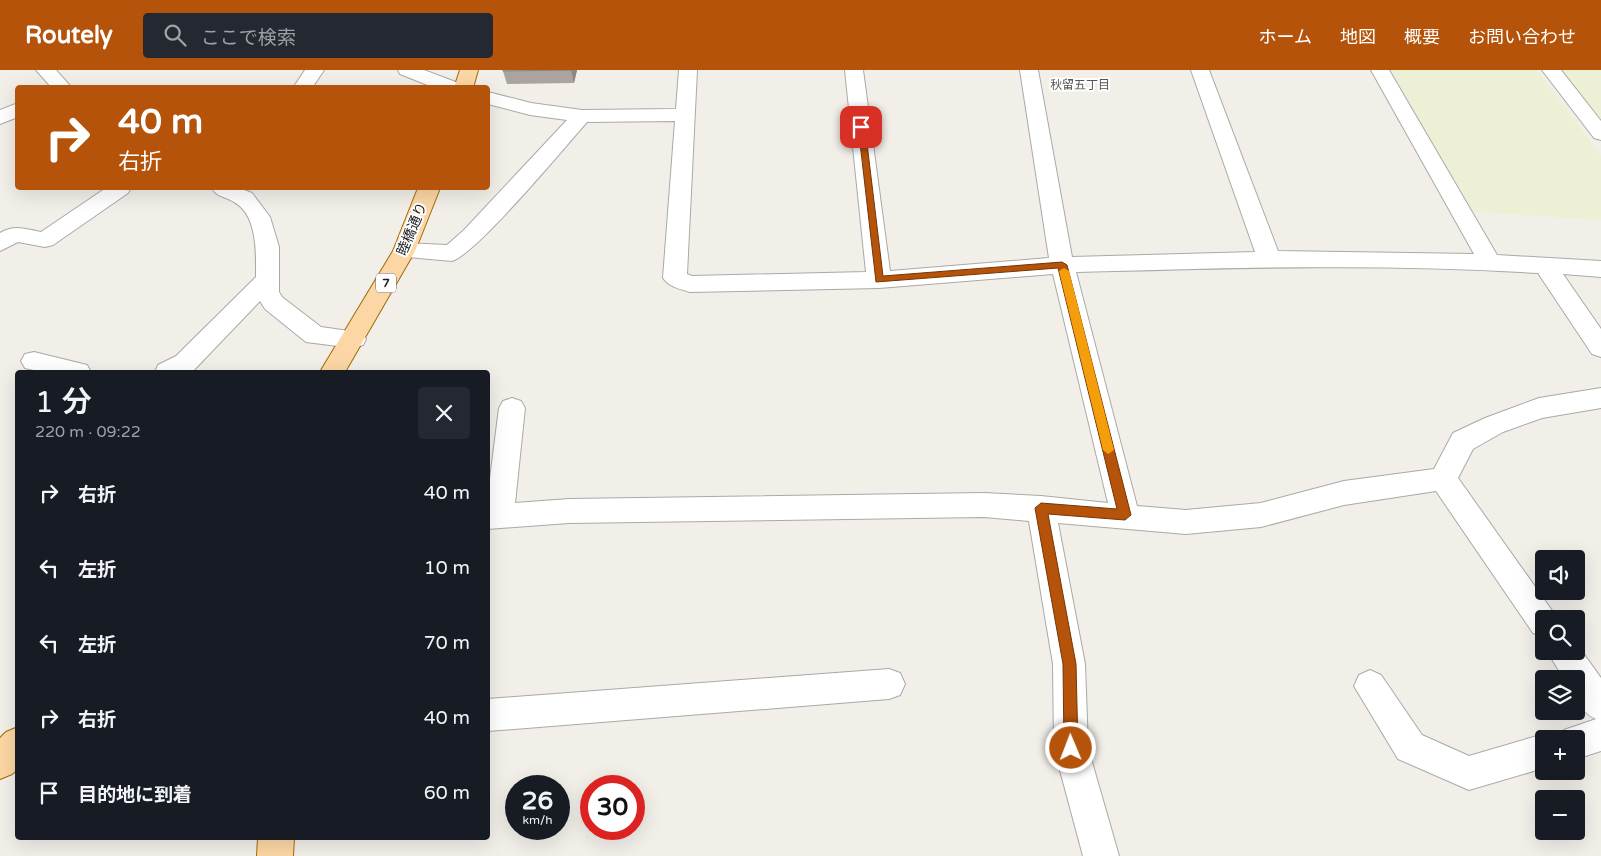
<!DOCTYPE html>
<html lang="ja">
<head>
<meta charset="utf-8">
<style>
	body { margin:0; font-family:"Varela Round","Noto Sans JP",sans-serif; background:#242831; color:#f1f3f6; height:100vh; display:flex; flex-direction:column; font-size:19px; white-space:nowrap }
	* { box-sizing:border-box; margin:0 }
	p { font-size:16px; color:#9ea1a6 }
	.icon { flex:none; width:28px; height:28px; fill:none; stroke:currentColor; stroke-width:2; stroke-linecap:round; stroke-linejoin:round }
	.map { position:relative; flex:1; overflow:hidden }
	.details { position:absolute; left:15px; top:300px; width:475px; height:470px; display:flex; flex-direction:column; background:#171b24; border-radius:5px; box-shadow:0 5px 20px #0002 }
	.details>* { flex:none }
	.top-card { position:absolute; left:15px; top:15px; width:475px; height:105px; border-radius:5px; box-shadow:0 5px 20px #0002; background:#b45309; color:#fff; overflow:hidden }
	.fabs { position:absolute; left:1535px; top:480px; display:grid; gap:10px }
	.fabs a { display:grid; place-items:center; width:50px; height:50px; border-radius:5px; background:#171b24; box-shadow:0 5px 20px #0002; font-size:25px }
	.speed { position:absolute; left:505px; top:705px; display:flex; gap:10px; font-size:25px; font-weight:700; text-align:center }
	.speed>* { display:grid; place-content:center; width:65px; height:65px; border-radius:50%; background:#171b24; box-shadow:0 5px 20px #0002; line-height:1 }
	.speed small { font-size:12px; font-weight:400 }
	.speed .limit { border:8px solid #d22; background:#fff; color:#111 }
	.pin { position:absolute; display:grid; place-items:center; width:42px; height:42px; color:#fff; margin:-21px; border-radius:10px; box-shadow:0 2px 8px #0006 }
	.me { position:absolute; width:55px; margin:-28px; rotate:359deg; stroke-linejoin:round; filter:drop-shadow(0 0 4px #0008) }
	.turn { display:flex; align-items:center; gap:18px; height:105px; padding:0 20px; font-size:22px }
	.turn .icon { width:65px; height:65px; stroke-width:2.5 }
	.turn b { display:block; font-size:35px; line-height:42px }
	.round { display:grid; place-items:center; flex:none; width:52px; height:52px; border-radius:5px; background:#242831 }
	.head { display:flex; align-items:center; justify-content:space-between; height:85px; padding:0 20px }
	h1 { font-size:30px; font-weight:600; line-height:38px }
	ul { padding:0; list-style:none }
	li { display:flex; align-items:center; gap:15px; height:75px; padding:0 20px }
	li div { flex:1 }
	li b { display:block; font-size:19px }
	li em { font-style:normal }
	header { display:flex; align-items:center; gap:30px; box-sizing:border-box; height:70px; padding:0 25px; background:#b45309; color:#fff }
	header strong { font-size:24px }
	nav { display:flex; gap:28px; margin-inline-start:auto; font-size:18px }
	.search { width:350px; height:45px; background:#242831; display:flex; align-items:center; gap:12px; box-sizing:border-box; padding:0 18px; border-radius:5px; color:#9ea1a6; font-size:19px }
	.map>svg:first-child { display:block }
	.farmland { fill:#eef0d5 }
	.lines { fill:none; stroke-linecap:round; stroke-linejoin:round }
	.minor-casing { stroke:#a9a9a9; stroke-width:2 }
	.major-casing { stroke:#a06b00; stroke-width:2 }
	.minor { fill:#fff; fill-rule:evenodd }
	.major { fill:#fcd6a4; fill-rule:evenodd }
	.wall { fill:#aba49e }
	.shaded-wall { fill:#8b8681 }
	.building { fill:#c7bfb8; stroke:#8b8681 }
	.route { fill:#b45309; stroke:#753606 }
	.slow { fill:#f59e0b }
	.labels { text-anchor:middle; dominant-baseline:central; stroke-width:4; stroke-linejoin:round; paint-order:stroke }
	.far-neighbourhood-label { font-size:12px; fill:#555; stroke:#fff }
	.shield { fill:#fff; stroke:#646464; stroke-width:1 }
	.shield-label { font-size:12px; font-weight:bold; fill:#222 }
	.street-label { font-size:14px; fill:#222; stroke:#fff }
</style>
</head>
<body>
<header>
<strong>Routely</strong>
<div class="search"><svg class="icon" aria-label="search" viewBox="0 0 24 24"><circle cx="10" cy="10" r="6"/><path d="M15 15l6 6"/></svg>ここで検索</div>
<nav><a>ホーム</a><a>地図</a><a>概要</a><a>お問い合わせ</a></nav>
</header>
<div class="map">
<svg width="1601" height="786" viewBox="0 0 1601 786">
	<rect width="100%" height="100%" fill="#f2efe9"/>
	<g class="farmland">
		<path d="M1388 0H1537L1601 86V150L1474 142Z"/>
		<path d="M1556 0H1601V55Z"/>
	</g>
	<g class="lines">
		<defs>
			<g id="minor">
				<path d="M36 0H56L72 18H52Z"/>
				<path d="M305 0H324L312 18H293Z"/>
				<path d="M398 0H424L461 14 463 18H435L400 4Z"/>
				<path d="M679 0H697L687 204 692 206 866 202 845 0H863L890 201 1049 188 1020 0H1038L1072 187 1255 182 1191 0H1209L1278 181 1474 184 1371 0H1389L1497 185 1601 191V207L1563 204 1601 259V287L1592 284 1538 203C1384 193 1229 198 1076 202L1137 436 1186 440 1261 433 1344 411 1434 399 1453 363 1485 348 1539 328 1601 318V338L1542 348 1503 362 1473 379 1458 408 1558 549H1544V567L1533 563 1436 421 1344 435 1261 457 1186 464 1058 453 1085 594 1088 678 1119 786H1083L1054 678 1053 594 1029 451 984 447 569 453 488 459V424L499 338 503 331 512 328 521 331 525 338 515 433 569 429 984 423 1041 426 1108 433 1053 204 879 218 690 222C680 219 669 217 663 208L675 51 587 52C565 77 476 184 452 191L396 186 393 181 396 176 404 173 447 175 464 160 567 50 530 45 488 34V22L531 33 582 40 676 39Z"/>
				<path d="M1542 0H1561L1601 51V70L1594 68Z"/>
				<path d="M18 33V47L0 54V40Z"/>
				<path d="M106 118H131L128 123 53 175 45 177 18 172 0 181V163C14 154 26 159 41 162Z"/>
				<path d="M212 118H239L252 123 270 147 279 177V222L282 227 321 257 363 263 366 269 363 275 354 278 306 272 265 239 260 231 194 300 188 302H155L158 295 176 286 256 207C256 184 258 145 234 132 226 127 215 126 212 118Z"/>
				<path d="M34 282 87 295 91 302H42L25 298 21 291 25 284Z"/>
				<path d="M1576 573 1601 608V681L1576 689V669H1560L1564 660 1596 649C1579 642 1576 625 1576 609H1564L1547 581H1576Z"/>
				<path d="M889 599 900 603 905 614 900 625 889 629 488 661V629Z"/>
				<path d="M1370 600 1381 605 1422 665 1469 686 1544 664 1555 669H1544V698L1469 720 1398 689 1354 616 1359 605Z"/>
			</g>
			<g id="major">
				<path d="M460 0H478L473 18H454Z"/>
				<path d="M418 118H440L415 181 345 302H320L393 181Z"/>
				<path d="M18 657V699L12 704 0 709V668L6 662Z"/>
				<path d="M258 768H294L293 786H257Z"/>
			</g>
		</defs>
		<use href="#minor" class="minor-casing"/>
		<use href="#major" class="major-casing"/>
		<use href="#minor" class="minor"/>
		<use href="#major" class="major"/>
	</g>
	<path class="wall" d="M577 0 574 13 507 14 503 1Z"/>
	<path class="shaded-wall" d="M571 0H577L574 13Z"/>
	<path class="building" d="M503 0H571L503 1Z"/>
	<path class="route" d="M858 55 865 57 883 206 1062 192 1067 195 1131 445 1125 450 1048 444 1076 594 1078 678 1076 683 1071 685 1066 683 1064 678 1063 594 1035 438 1041 433 1117 439 1058 198 876 212Z"/>
	<path class="slow" d="M1064 198 1069 201 1114 380 1108 384 1103 380 1059 201Z"/>
	<g class="labels">
		<g class="far-neighbourhood-label">
			<text x="1080" y="15">秋留五丁目</text>
		</g>
		<rect class="shield" x="376" y="203.5" width="20" height="19" rx="4"/>
		<g class="shield-label">
			<text x="386" y="213">7</text>
		</g>
		<g class="street-label">
			<text transform="translate(412 159) rotate(-67)">睦橋通り</text>
		</g>
	</g>
</svg>
<div class="fabs">
<a><svg class="icon" aria-label="sound" viewBox="0 0 24 24"><path d="M4 9h4l5-4v14l-5-4H4zM17 9q2 3 0 6"/></svg></a>
<a><svg class="icon" aria-label="search" viewBox="0 0 24 24"><circle cx="10" cy="10" r="6"/><path d="M15 15l6 6"/></svg></a>
<a><svg class="icon" aria-label="layers" viewBox="0 0 24 24"><path d="M12 4l9 5-9 5-9-5zM3 14l9 5 9-5"/></svg></a>
<a>+</a>
<a>−</a>
</div>
<div class="speed"><div>26<small>km/h</small></div><div class="limit">30</div></div>
<div class="pin" style="left:861px;top:57px;background:#d93025"><svg class="icon" aria-label="arrive" viewBox="0 0 24 24"><path d="M6 21V4h12l-3 4 3 4H6"/></svg></div>
<svg class="me" style="left:1071px;top:678px" viewBox="-20 -20 40 40"><circle r="17" fill="#b45309" stroke="#fff" stroke-width="3"/><path d="M0-11L8 9 0 5-8 9z" fill="#fff"/></svg>
<div class="top-card">
<div class="turn"><svg class="icon" aria-label="right" viewBox="0 0 24 24"><path d="M7 20v-9h11M14 6l5 5-5 5"/></svg><div><b>40 m</b>右折</div></div>
</div>
<section class="details">
<div class="head"><div><h1>1 分</h1><p>220 m · 09:22</p></div><a class="round"><svg class="icon" aria-label="close" viewBox="0 0 24 24"><path d="M6 6l12 12M18 6L6 18"/></svg></a></div>
<ul>
<li><svg class="icon" aria-label="right" viewBox="0 0 24 24"><path d="M7 20v-9h11M14 6l5 5-5 5"/></svg><div><b>右折</b></div><em>40 m</em></li>
<li><svg class="icon" aria-label="left" viewBox="0 0 24 24"><path d="M17 20v-9H6M10 6l-5 5 5 5"/></svg><div><b>左折</b></div><em>10 m</em></li>
<li><svg class="icon" aria-label="left" viewBox="0 0 24 24"><path d="M17 20v-9H6M10 6l-5 5 5 5"/></svg><div><b>左折</b></div><em>70 m</em></li>
<li><svg class="icon" aria-label="right" viewBox="0 0 24 24"><path d="M7 20v-9h11M14 6l5 5-5 5"/></svg><div><b>右折</b></div><em>40 m</em></li>
<li><svg class="icon" aria-label="arrive" viewBox="0 0 24 24"><path d="M6 21V4h12l-3 4 3 4H6"/></svg><div><b>目的地に到着</b></div><em>60 m</em></li>
</ul>
</section>
</div>
</body>
</html>
